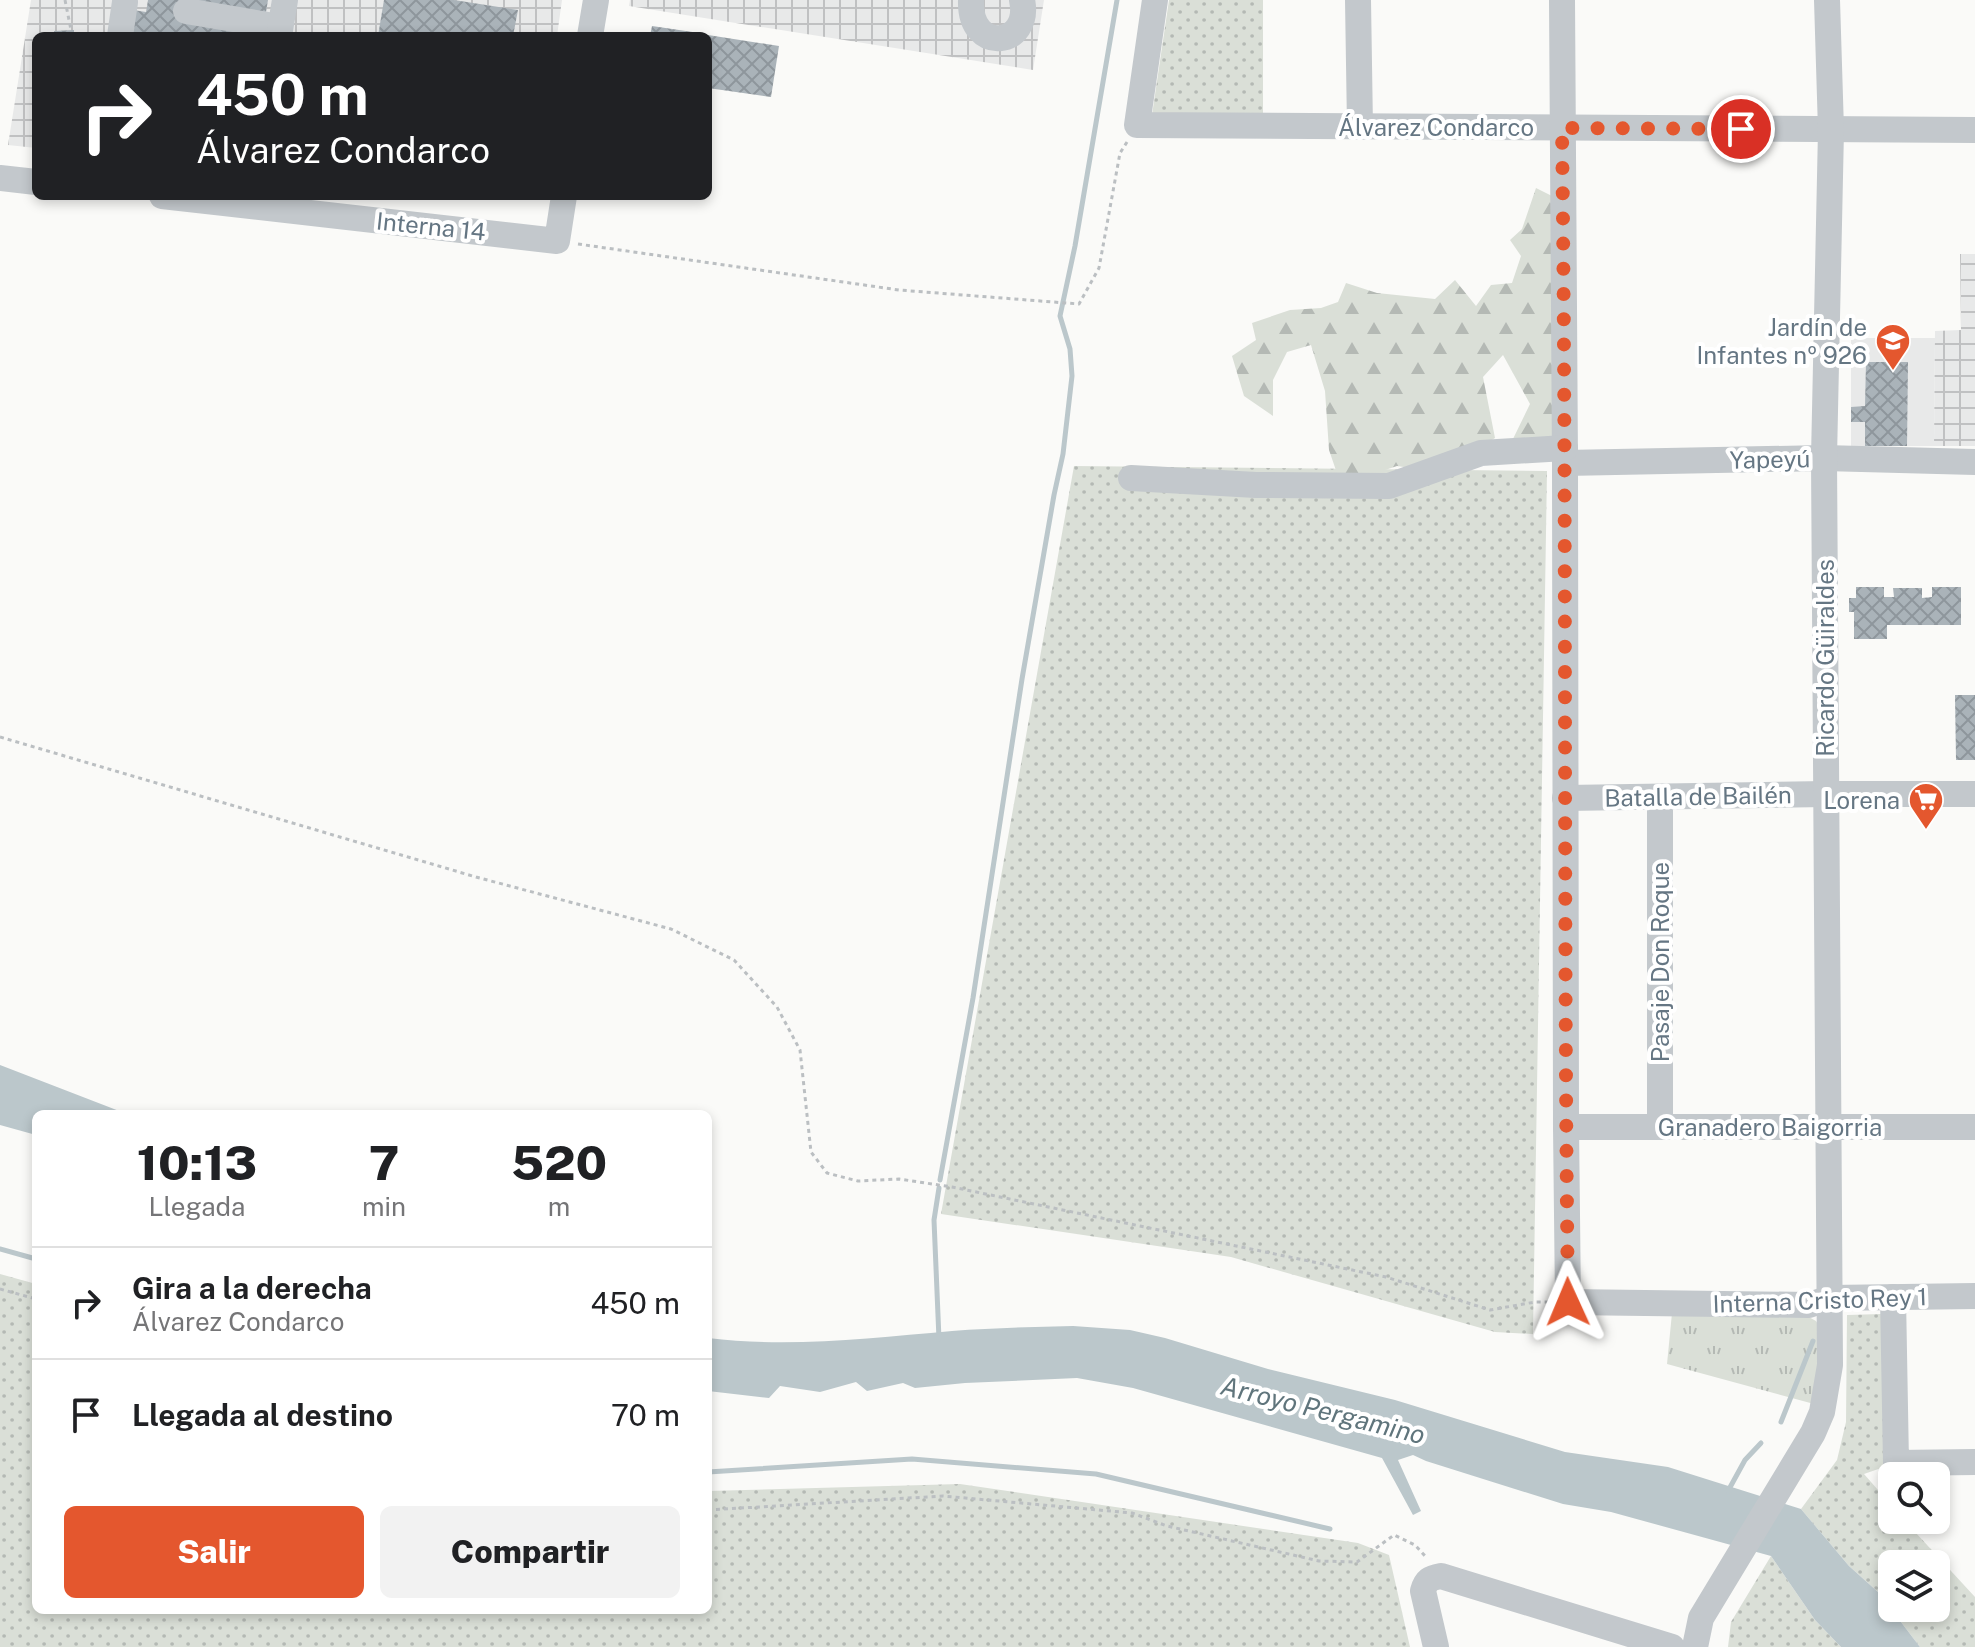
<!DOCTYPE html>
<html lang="es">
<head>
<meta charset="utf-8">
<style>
	body { margin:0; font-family:"Public Sans",sans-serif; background:#f2f2f2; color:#202124; height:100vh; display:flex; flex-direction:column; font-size:30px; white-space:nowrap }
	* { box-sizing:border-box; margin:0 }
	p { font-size:26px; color:#757577 }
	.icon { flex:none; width:44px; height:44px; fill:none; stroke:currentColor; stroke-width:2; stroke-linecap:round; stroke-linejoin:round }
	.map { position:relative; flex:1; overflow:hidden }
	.panel { position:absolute; left:32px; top:1110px; width:680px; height:504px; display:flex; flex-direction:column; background:#fff; border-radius:12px; box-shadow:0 4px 12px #0003 }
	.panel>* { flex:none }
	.top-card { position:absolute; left:32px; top:32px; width:680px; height:168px; border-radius:12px; box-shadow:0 4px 12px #0003; background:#202124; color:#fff; overflow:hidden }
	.controls { position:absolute; left:1878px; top:1462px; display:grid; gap:16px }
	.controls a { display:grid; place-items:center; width:72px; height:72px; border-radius:12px; background:#fff; box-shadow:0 4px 12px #0003; font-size:40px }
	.pin { position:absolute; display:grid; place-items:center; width:68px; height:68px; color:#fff; margin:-34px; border:4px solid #fff; border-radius:50%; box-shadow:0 2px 8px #0007 }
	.me { position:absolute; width:88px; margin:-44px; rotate:359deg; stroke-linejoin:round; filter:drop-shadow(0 0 6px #0008) }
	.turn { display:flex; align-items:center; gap:28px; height:168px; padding:0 32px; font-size:36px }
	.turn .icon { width:104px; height:104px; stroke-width:2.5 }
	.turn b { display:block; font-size:56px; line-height:68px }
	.eta { display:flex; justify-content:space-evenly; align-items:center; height:136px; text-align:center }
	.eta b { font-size:48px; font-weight:800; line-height:56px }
	.button { display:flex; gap:16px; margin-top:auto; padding:16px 32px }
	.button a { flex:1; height:92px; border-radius:12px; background:#e4572e; color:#fff; font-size:32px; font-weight:800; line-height:92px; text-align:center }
	.button a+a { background:#f2f2f2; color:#202124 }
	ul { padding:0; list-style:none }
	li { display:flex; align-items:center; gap:24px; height:112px; padding:0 32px; border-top:2px solid #e0e0e0 }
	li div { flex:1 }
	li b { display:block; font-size:30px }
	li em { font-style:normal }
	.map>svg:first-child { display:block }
	.built { fill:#e8e9e9 }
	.industrial { fill:url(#industrial-grid) }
	.grass { fill:url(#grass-dots); fill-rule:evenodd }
	.forest { fill:url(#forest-firs) }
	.park { fill:url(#park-tufts) }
	.water { fill:#bbc7cb }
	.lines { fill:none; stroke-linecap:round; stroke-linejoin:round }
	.stream { stroke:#bbc7cb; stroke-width:5 }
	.building { fill:url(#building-cross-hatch) }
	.path { stroke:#bbbfc2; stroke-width:3; stroke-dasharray:4 4; stroke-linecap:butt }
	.minor { stroke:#c3c8cc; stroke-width:26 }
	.route { stroke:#e4572e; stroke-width:14; stroke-dasharray:0 25.2 }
	.labels { text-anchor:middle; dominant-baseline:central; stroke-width:8; stroke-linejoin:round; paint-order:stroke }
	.street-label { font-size:24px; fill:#657683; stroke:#fff }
	.poi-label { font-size:24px; fill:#657683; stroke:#fff; text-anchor:end }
	.water-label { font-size:26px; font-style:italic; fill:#60757c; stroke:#fff }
</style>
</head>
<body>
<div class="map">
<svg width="1975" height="1647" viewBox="0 0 1975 1647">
	<defs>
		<pattern id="industrial-grid" width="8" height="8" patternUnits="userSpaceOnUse" patternTransform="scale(2)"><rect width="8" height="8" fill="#e8e9e9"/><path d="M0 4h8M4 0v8" fill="none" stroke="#c0c1c2"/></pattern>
		<pattern id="grass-dots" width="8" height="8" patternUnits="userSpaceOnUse" patternTransform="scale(2)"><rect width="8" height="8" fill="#dadfd7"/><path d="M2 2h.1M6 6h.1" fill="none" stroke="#b4b9b4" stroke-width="1.8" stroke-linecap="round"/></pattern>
		<pattern id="forest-firs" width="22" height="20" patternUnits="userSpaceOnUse" patternTransform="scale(2)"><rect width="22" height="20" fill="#dadfd7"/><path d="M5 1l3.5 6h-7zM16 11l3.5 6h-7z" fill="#b4b9b4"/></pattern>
		<pattern id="park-tufts" width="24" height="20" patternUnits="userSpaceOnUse" patternTransform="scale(2)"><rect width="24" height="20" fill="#dadfd7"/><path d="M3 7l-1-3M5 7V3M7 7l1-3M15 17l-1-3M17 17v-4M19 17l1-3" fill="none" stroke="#b4b9b4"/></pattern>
		<pattern id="building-cross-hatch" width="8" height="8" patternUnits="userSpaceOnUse" patternTransform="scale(2)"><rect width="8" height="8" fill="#aab3b9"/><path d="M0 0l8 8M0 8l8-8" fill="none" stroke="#8e969c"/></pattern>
	</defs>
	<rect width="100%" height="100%" fill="#fafaf8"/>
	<path class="built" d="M1851 338H1935L1934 446H1851Z"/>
	<g class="industrial">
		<path d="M31 0H562L557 36H36V148L8 145Z"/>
		<path d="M630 0H1044L1033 70 629 6Z"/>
		<path d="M1960 254H1975V446H1934L1935 331 1961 330Z"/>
	</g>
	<g class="grass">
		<path d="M1169 0H1263V118L1152 115Z"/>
		<path d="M1074 466 1547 471 1533 1334 1495 1332 1231 1257 941 1214Z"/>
		<path d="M0 1274 36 1284V1610H708V1491L960 1484 1358 1543 1389 1555 1410 1647H0Z"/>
		<path d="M1881 1314 1887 1466 1864 1474 1892 1506V1520H1904L1975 1597V1647H1920L1878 1592 1849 1566 1801 1509 1837 1460 1846 1422 1847 1315ZM1892 1564H1936V1608H1892Z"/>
		<path d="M1771 1556 1815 1620 1841 1647H1728L1731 1622Z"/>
	</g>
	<path class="forest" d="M1536 188 1554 197 1559 439 1511 443 1530 404 1503 355 1483 377 1495 438 1470 453 1431 471 1397 466 1341 485 1329 450 1325 391 1311 345 1287 352 1273 380V416L1244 396 1232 356 1256 340 1252 323 1290 310 1321 308 1338 302 1346 283 1377 293 1435 299 1455 280 1476 306 1491 285 1512 283 1521 256 1510 240 1522 229Z"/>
	<path class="park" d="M1672 1313 1807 1316 1816 1321 1821 1329 1814 1404 1667 1364Z"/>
	<g class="water">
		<path d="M0 1065 114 1109 127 1114H36V1135L0 1125Z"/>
		<path d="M1073 1326 1130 1330 1165 1338 1268 1369 1395 1400 1565 1452 1668 1467 1801 1509 1849 1566 1878 1592 1920 1647H1841L1815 1620 1771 1556 1611 1512 1563 1504 1426 1461 1413 1455 1398 1460 1421 1511 1413 1515 1382 1458 1133 1388 1077 1378 965 1383 915 1388 903 1383 867 1391 856 1382 820 1392 780 1386 769 1398 708 1391V1338C789 1348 871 1338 952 1331 992 1328 1033 1327 1073 1326Z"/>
	</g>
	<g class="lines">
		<g class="stream">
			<path d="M940 1180 973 998 1022 679 1054 495 1063 454 1072 376 1070 349 1060 316 1075 246 1117 0"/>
			<path d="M939 1188 934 1220 939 1339"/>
			<path d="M0 1249 36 1259"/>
			<path d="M1781 1422 1813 1341"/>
			<path d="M708 1472 912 1459 1096 1474 1330 1529"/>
			<path d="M1728 1491 1745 1460 1761 1443"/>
		</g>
	</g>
	<g class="building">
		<path d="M148 0H268L262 36H128L133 10 146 12Z"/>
		<path d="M384 0H454L518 10 513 36H378Z"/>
		<path d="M652 26 706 34V36H650Z"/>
		<path d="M74 30V34L97 32V36H54V31Z"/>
		<path d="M708 35 779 46 771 97 708 88Z"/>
		<path d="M1866 362H1908L1907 446H1865V422H1851V407L1865 406Z"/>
		<path d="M1856 587H1884V597H1894L1893 588H1922V598L1932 597V587H1961V625H1887V639H1854V612H1849V598H1856Z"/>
		<path d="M1955 695H1975V760H1956Z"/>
	</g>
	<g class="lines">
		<g class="path">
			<path d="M65 0 71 30"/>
			<path d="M578 244 899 290 1079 304 1099 268 1120 153 1127 142"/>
			<path d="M0 737 476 877 671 929 734 960 777 1007 800 1050 811 1152 827 1173 858 1181 899 1179 952 1187 1386 1277 1490 1310 1535 1302H1548"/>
			<path d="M0 1289 36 1299"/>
			<path d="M708 1510 943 1496 1132 1513 1167 1526 1319 1561 1357 1562 1394 1535 1415 1545 1426 1557"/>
		</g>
		<g class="minor">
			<path d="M971 0C969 55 1032 47 1022 0"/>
			<path d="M1155 0 1137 125 1975 130"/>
			<path d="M1358 0 1360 127"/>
			<path d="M1562 0 1565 463 1566 1127 1568 1302 1809 1305 1830 1298 1975 1296"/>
			<path d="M186 11 280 27"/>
			<path d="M120 36 125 2"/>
			<path d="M279 36 285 0"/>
			<path d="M590 36 596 0"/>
			<path d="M0 178 36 182"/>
			<path d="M162 196 557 241 564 196"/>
			<path d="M1565 463 1824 458 1975 462"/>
			<path d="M1131 478 1256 485 1389 486 1481 453 1565 448"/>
			<path d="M1565 798 1826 794H1975"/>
			<path d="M1566 1127H1975"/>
			<path d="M1660 1127V797"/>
			<path d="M1893 1297 1896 1463 1975 1462"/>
			<path d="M1436 1647 1423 1591C1426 1580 1430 1578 1441 1576L1672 1647"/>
			<path d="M1695 1647 1701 1618 1813 1433 1822 1412 1830 1365 1824 458 1831 130 1827 0"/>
		</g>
	</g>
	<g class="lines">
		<path class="route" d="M1568 1302C1563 911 1567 519 1562 128L1741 129"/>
	</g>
	<defs>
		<symbol id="school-pin" viewBox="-11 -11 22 30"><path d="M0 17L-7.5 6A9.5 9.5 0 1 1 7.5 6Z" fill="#e4572e" stroke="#fff"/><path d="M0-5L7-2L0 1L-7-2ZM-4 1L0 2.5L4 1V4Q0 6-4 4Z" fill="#fff"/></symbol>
		<symbol id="supermarket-pin" viewBox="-11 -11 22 30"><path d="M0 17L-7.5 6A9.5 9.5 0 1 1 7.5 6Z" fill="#e4572e" stroke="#fff"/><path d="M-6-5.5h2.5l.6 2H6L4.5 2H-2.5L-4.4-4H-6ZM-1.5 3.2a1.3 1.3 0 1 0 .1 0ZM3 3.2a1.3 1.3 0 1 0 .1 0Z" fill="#fff"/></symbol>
	</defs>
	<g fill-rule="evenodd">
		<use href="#school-pin" x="1873" y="321" width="40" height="54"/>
		<use href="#supermarket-pin" x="1906" y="780" width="40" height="54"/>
	</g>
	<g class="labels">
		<g class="street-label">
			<text x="1436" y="127">Álvarez Condarco</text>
			<text transform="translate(431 226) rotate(6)">Interna 14</text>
			<text transform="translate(1770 459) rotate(-1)">Yapeyú</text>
			<text transform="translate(1825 658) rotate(-90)">Ricardo Güiraldes</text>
			<text transform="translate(1698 796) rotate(-1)">Batalla de Bailén</text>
			<text transform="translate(1660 962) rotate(-90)">Pasaje Don Roque</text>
			<text x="1770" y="1127">Granadero Baigorria</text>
			<text transform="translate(1820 1300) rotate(-2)">Interna Cristo Rey 1</text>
		</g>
		<g class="poi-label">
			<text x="1867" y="327">Jardín de<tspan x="1867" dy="28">Infantes nº 926</tspan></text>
			<text x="1900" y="800">Lorena</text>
		</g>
		<g class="water-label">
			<text transform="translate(1323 1410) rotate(14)">Arroyo Pergamino</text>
		</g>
	</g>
</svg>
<div class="controls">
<a><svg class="icon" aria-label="search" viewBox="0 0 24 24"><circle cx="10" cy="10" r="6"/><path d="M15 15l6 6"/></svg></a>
<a><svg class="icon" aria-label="layers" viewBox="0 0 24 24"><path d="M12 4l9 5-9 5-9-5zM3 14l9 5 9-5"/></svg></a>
</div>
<div class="pin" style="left:1741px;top:129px;background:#d93025"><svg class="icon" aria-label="arrive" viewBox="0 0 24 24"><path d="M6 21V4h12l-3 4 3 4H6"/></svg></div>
<svg class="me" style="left:1568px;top:1302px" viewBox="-20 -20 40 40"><path d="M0-17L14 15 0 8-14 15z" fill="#e4572e" stroke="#fff" stroke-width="4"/></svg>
<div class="top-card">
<div class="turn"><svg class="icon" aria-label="right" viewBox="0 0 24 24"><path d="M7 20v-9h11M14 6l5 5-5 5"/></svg><div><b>450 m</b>Álvarez Condarco</div></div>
</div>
<section class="panel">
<div class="eta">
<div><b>10:13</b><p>Llegada</p></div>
<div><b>7</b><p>min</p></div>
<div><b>520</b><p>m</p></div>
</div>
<ul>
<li><svg class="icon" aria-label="right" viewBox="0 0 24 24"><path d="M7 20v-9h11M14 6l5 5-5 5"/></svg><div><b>Gira a la derecha</b><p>Álvarez Condarco</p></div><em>450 m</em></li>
<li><svg class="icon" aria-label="arrive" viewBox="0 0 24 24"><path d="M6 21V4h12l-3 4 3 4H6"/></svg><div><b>Llegada al destino</b></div><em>70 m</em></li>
</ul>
<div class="button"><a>Salir</a><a>Compartir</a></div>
</section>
</div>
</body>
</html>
